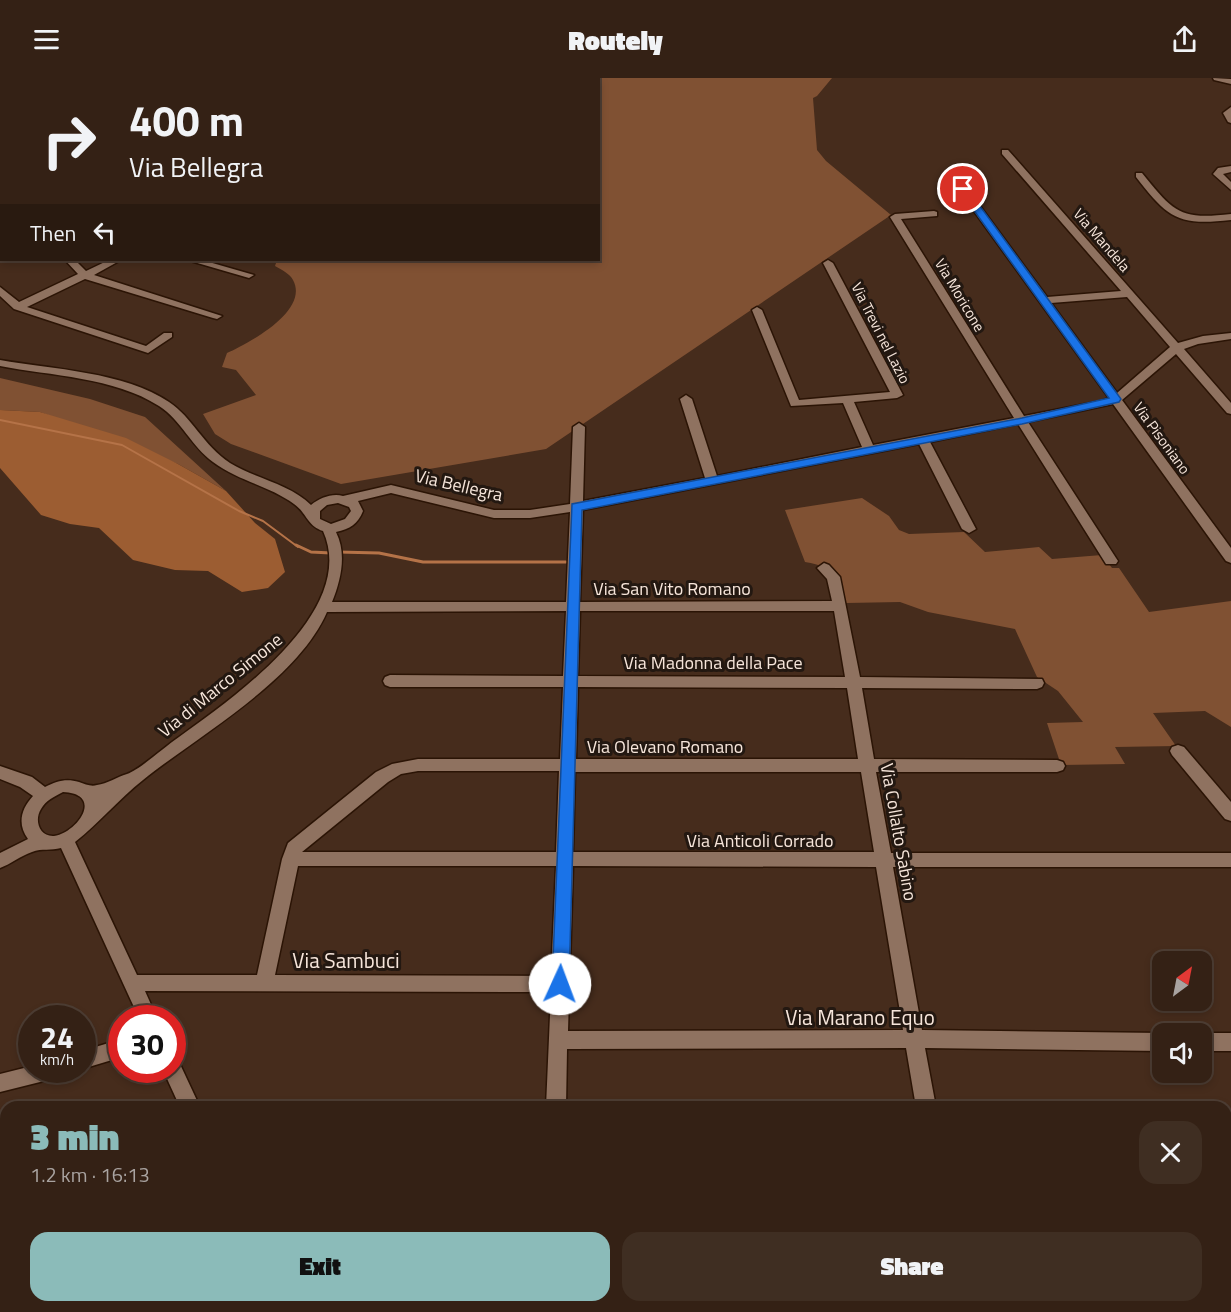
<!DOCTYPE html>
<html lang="en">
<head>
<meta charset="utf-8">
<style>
	body { margin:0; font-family:"Titillium Web",sans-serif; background:#3f2e22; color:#f1f3f6; height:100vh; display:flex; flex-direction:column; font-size:22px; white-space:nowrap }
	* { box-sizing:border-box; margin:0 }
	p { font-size:20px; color:#a9a3a0 }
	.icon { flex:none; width:33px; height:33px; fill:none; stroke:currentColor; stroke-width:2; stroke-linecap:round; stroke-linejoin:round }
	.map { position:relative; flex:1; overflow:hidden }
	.panel { position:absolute; left:0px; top:1023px; width:1232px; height:212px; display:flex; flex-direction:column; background:#342115; border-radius:18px 18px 0 0; box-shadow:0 3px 9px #0003,0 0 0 2px #4e3e34 }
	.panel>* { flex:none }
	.guide { position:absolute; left:0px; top:0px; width:600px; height:183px; box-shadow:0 3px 9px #0003,0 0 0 2px #4e3e34; background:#342115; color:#f1f3f6; overflow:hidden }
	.needle { width:39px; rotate:32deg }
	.tools { position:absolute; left:1152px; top:873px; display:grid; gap:12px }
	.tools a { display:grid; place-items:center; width:60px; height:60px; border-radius:12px; background:#342115; box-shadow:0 3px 9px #0003,0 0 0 2px #4e3e34; font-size:30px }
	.speed { position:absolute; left:18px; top:927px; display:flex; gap:12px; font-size:30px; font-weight:700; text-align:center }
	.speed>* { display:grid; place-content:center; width:78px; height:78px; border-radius:50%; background:#342115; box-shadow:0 3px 9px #0003,0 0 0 2px #4e3e34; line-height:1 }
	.speed small { font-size:15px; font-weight:400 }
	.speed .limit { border:9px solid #d22; background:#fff; color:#111 }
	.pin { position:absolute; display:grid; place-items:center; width:51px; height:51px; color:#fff; margin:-26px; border:3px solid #fff; border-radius:50%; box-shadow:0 2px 6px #0007 }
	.me { position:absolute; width:66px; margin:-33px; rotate:2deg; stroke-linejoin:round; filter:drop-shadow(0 0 4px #0008) }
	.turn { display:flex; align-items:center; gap:21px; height:126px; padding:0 30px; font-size:27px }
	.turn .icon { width:78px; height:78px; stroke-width:2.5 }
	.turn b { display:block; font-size:42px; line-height:51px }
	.then { display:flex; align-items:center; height:57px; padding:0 30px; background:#0003; gap:12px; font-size:22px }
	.round { display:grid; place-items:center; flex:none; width:63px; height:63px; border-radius:18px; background:#3f2e22 }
	.headline { display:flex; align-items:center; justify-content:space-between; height:102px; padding:0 30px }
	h1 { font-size:36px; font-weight:800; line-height:45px; color:#8bbbb9 }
	.action { display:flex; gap:12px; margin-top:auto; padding:12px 30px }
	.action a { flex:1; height:69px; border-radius:18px; background:#8bbbb9; color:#111; font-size:24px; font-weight:800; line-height:69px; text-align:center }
	.action a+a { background:#3f2e22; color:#f1f3f6 }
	header { display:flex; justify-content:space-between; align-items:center; height:78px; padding:0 30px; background:#342115; font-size:27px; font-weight:800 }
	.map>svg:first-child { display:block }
	.green { fill:#805133 }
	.forest { fill:#9c5d32 }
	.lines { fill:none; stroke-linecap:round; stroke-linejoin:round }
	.stream-far1 { stroke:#b57348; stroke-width:2 }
	.stream { stroke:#b57348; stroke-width:3 }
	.minor-casing { stroke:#2b1405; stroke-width:3 }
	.minor { fill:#8f7260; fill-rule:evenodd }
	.route { fill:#1a73e8; stroke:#114b97; stroke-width:1.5 }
	.labels { text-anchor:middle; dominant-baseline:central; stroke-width:6; stroke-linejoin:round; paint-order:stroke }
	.far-street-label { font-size:15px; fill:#f7e6db; stroke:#231811 }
	.street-label { font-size:18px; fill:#f7e6db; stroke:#231811 }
	.near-street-label { font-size:21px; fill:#f7e6db; stroke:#231811 }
</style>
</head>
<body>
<header><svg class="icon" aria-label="menu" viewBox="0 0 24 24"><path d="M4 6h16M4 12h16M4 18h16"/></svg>Routely<svg class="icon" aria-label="share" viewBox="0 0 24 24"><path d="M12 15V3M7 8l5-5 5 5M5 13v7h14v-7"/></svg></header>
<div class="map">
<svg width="1231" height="1234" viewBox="0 0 1231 1234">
	<rect width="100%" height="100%" fill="#462c1c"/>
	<g class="green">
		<path d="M0 0H520L527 1 2 2 0 68Z"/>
		<path d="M558 0H832L817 18 813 20 817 72 826 83 891 137 546 371 341 406 231 366 215 356 203 336 256 317 236 292 222 289 227 275C247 266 310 233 293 202 290 196 282 192 275 188L277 182H598V2Z"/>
		<path d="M0 300 90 321 145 339 226 413 178 386 40 334 0 332Z"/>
		<path d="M862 420 889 438 899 452 909 456 964 454 985 474 1039 469 1052 481 1102 477 1112 490H1119L1149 534 1231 523V649L1205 633 1153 635 1176 668 1115 669 1125 686 1061 687 1047 645 1083 644 1058 613 1037 599 1015 551 928 534 900 524 846 525C837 495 837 490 805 484L785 432Z"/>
	</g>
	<path class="forest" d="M0 332 40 334 126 360 178 386 226 413 255 445 275 461 285 494 268 510 242 514 208 493 175 492 133 482 99 450 70 446 41 437 0 390Z"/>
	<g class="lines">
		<path class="stream-far1" d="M0 342 122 367 239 433 263 443 298 469"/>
		<g class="stream">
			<path d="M296 467 311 474 331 475"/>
			<path d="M338 474 379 475 423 484H566"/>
		</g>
		<defs>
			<g id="minor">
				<path d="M521 0H536L538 2H522Z"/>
				<path d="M1213 0 1231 1V6L1214 2Z"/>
				<path d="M1231 29V45L1228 44 1223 35Z"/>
				<path d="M1002 72H1008L1178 265 1203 258 1231 255V261L1198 266 1184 271 1231 325V336L1227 335 1176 276 1122 322 1231 470V485L1226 483 1113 326 1028 344 1116 480 1118 483 1116 486H1106L1018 346 930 364 976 451 969 455 962 451 919 366 583 432 580 524 832 523 827 501 817 490 824 485 829 487 840 499 860 599 1042 601 1044 605 1042 609 1037 611 862 610 874 681 1057 682 1063 684 1065 688 1063 692 1057 694H876L891 775H1231V789H893L922 952 1162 955V973L925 970 936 1029H916L906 970 567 971 566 1029H546L551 914 145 913 157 940H139L61 770C51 773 42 770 32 774 20 778 11 786 0 790V775L28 761C17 746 21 731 33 718L20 709 0 701V688L32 699 45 709C57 703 66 700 79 704 85 706 91 709 97 707 107 706 117 699 127 696 141 691 164 669 179 659 233 620 359 533 323 453 307 448 307 435 294 426 270 408 238 403 213 384 192 369 181 342 159 328 114 299 51 298 0 288V282C52 291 125 294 169 324 192 339 203 367 230 385 256 401 290 406 311 427 320 420 332 415 343 418L391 407 494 432H530L570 426 573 349 579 345 585 349 583 423 705 400 680 321 686 317 692 321 717 398 862 369 843 325 791 328 752 232 757 229 762 232 799 322 890 314 823 185 828 182 833 185 903 317 897 320 854 324 873 367 1014 340 890 139 895 136 934 133 937 134V138L901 141 1024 338 1101 323 1109 320 958 111 966 109 1047 219 1121 213 1002 76ZM1127 219 1170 269 1117 315 1051 225ZM391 415 494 440H530L570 434 566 524H332C341 502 347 476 336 454 350 451 358 446 363 433L358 423ZM338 425 349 429 351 433 345 441 331 446 320 441V433L327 427ZM566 533 563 598 390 597 385 599 383 603 385 607 390 609H563L560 681H418L392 686 376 694 288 765 282 781 257 897H137L75 764C99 745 119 721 143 702 200 656 297 603 327 534ZM580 533H834L845 599 578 598ZM578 609 847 610 858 681H576ZM418 693H559L556 774H302L388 704 401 696ZM575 694H861L874 774H573ZM63 714C105 716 77 755 54 758 39 759 34 742 41 731 46 722 54 719 63 714ZM298 788H556L551 898 275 897ZM573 788 876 789 903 952 568 953Z"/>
				<path d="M1231 88V94L1223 96 1231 104V112L1213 96 1218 90Z"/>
				<path d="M1136 95H1142C1174 134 1179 142 1231 136V142C1177 148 1168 140 1136 99Z"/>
				<path d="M65 182H75L86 193 109 182H121L94 197 222 238 217 241 213 240 85 201 27 229 146 268 164 255H172V259L148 275 14 231 0 218V209L19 224 78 196Z"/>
				<path d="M187 182H202L254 197 249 200Z"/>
				<path d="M1178 667 1184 669 1231 724V743L1225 741 1172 677 1170 673 1172 669Z"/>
				<rect x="1202" y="955" width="29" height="18"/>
				<path d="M122 961V979L82 991V973Z"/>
				<path d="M172 982 179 984 200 1029H180L163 992H172Z"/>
				<path d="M32 988V992H62L59 999 52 1001 0 1014V996Z"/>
				<path d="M6 1053V1073L0 1074V1054Z"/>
				<path d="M1226 1182H1231V1204L1226 1203Z"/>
				<path d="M6 1223V1228H58L55 1234H0V1224Z"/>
				<path d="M273 1228H295L297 1234H275Z"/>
				<rect x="541" y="1228" width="22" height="6"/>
				<path d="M1024 1228H1046L1047 1234H1025Z"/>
			</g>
		</defs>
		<use href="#minor" class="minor-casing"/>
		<use href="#minor" class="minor"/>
	</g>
	<path class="route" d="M960 109H966L1121 321 1119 324 1022 346 582 432 569 906 566 911 560 913 554 911 552 906 572 426 1022 340 1109 320 960 113Z"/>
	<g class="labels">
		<g class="far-street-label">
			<text transform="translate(1102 162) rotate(49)">Via Mandela</text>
			<text transform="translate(960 217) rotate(59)">Via Moricone</text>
			<text transform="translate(881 255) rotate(63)">Via Trevi nel Lazio</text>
			<text transform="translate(1162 360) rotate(54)">Via Pisoniano</text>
		</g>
		<g class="street-label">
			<text transform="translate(459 407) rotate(13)">Via Bellegra</text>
			<text x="672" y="510">Via San Vito Romano</text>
			<text x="713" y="584">Via Madonna della Pace</text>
			<text transform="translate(220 607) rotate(-39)">Via di Marco Simone</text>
			<text x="665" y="668">Via Olevano Romano</text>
			<text transform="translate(899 754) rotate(80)">Via Collalto Sabino</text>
			<text x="760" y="762">Via Anticoli Corrado</text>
		</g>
		<g class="near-street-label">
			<text x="346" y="882">Via Sambuci</text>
			<text x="860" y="939">Via Marano Equo</text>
		</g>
	</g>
</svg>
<div class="tools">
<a><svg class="needle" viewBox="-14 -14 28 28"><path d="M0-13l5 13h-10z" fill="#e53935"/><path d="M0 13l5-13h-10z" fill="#a9a3a0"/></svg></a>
<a><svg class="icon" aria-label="sound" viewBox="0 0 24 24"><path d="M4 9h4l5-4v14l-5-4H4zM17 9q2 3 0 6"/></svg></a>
</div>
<div class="speed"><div>24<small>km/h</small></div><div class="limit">30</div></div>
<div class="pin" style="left:963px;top:111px;background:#d93025"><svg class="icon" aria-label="arrive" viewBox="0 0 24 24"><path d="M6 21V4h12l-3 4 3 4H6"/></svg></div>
<svg class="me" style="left:560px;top:906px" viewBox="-20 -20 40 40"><circle r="19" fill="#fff"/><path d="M0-13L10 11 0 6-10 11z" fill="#1a73e8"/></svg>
<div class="guide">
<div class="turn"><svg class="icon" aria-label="right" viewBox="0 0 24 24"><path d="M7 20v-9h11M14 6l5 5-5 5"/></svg><div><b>400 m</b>Via Bellegra</div></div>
<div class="then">Then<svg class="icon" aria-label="left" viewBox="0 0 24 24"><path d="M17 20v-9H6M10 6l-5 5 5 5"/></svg></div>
</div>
<section class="panel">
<div class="headline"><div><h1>3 min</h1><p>1.2 km · 16:13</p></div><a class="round"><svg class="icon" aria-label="close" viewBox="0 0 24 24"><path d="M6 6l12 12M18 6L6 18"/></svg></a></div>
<div class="action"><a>Exit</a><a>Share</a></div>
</section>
</div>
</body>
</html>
